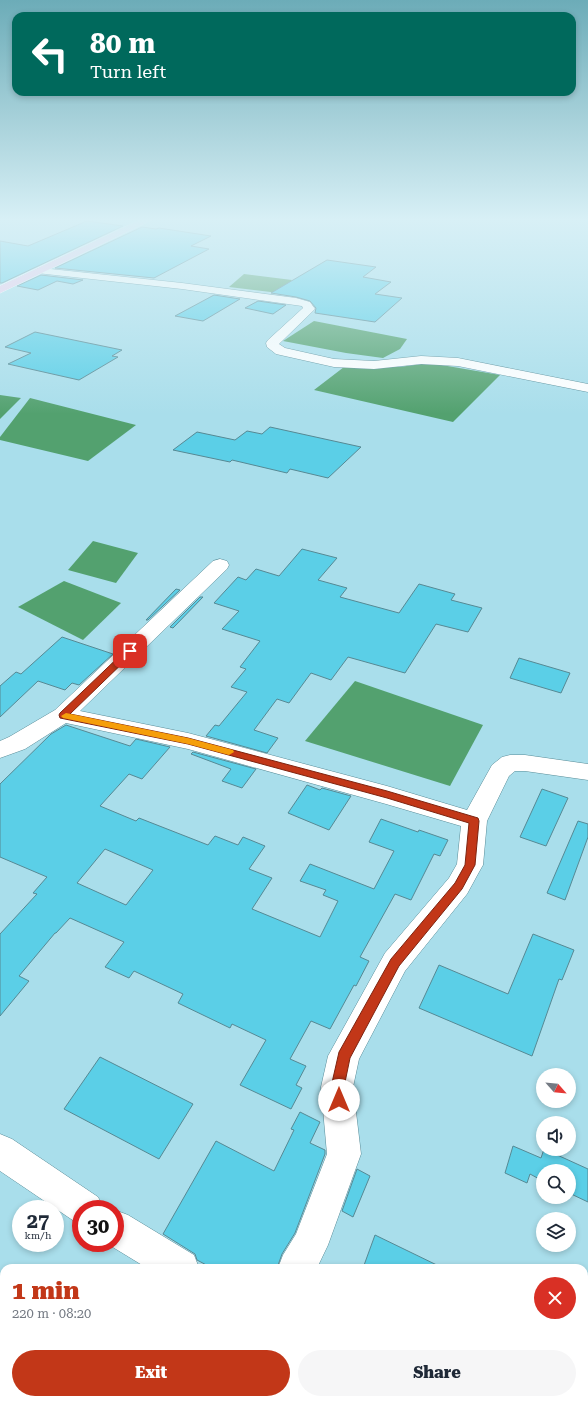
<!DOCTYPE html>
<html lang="en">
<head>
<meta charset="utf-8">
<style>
	body { margin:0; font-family:"Roboto Serif",serif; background:#f6f6f7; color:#1f2937; height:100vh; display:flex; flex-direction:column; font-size:15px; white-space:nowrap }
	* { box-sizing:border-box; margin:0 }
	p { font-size:13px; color:#747a83 }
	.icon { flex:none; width:22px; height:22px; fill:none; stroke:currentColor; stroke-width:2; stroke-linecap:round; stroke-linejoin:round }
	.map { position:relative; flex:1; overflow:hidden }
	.panel { position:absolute; left:0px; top:1264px; width:588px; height:140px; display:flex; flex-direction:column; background:#fff; border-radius:12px 12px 0 0; box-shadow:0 2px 6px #0003 }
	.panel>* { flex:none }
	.top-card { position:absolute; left:12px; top:12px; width:564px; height:84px; border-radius:12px; box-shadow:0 2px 6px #0003; background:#00695c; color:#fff; overflow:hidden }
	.needle { width:26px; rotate:117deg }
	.buttons { position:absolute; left:536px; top:1068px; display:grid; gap:8px }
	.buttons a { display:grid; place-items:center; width:40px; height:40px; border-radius:50%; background:#fff; box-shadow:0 2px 6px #0003; font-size:20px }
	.speed { position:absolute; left:12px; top:1200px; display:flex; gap:8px; font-size:20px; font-weight:700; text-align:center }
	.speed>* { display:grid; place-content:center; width:52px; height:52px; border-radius:50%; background:#fff; box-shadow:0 2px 6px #0003; line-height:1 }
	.speed small { font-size:10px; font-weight:400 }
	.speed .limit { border:6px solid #d22; background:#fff; color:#111 }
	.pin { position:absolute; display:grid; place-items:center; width:34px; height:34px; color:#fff; margin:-17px; border-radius:8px; box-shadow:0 2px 6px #0006 }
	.me { position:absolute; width:44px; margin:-22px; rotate:0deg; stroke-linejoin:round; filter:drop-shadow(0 0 3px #0008) }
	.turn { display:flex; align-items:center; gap:14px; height:84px; padding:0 12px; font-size:18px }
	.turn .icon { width:52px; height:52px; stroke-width:2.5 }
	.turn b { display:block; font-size:28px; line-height:34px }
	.round { display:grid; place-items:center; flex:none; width:42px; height:42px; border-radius:21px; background:#f6f6f7 }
	.head { display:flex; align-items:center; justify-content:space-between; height:68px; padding:0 12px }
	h1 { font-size:24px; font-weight:800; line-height:30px; color:#c23718 }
	.action { display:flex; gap:8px; margin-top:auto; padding:8px 12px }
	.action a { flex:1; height:46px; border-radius:24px; background:#c23718; color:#fff; font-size:16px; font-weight:800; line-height:46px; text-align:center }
	.action a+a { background:#f6f6f7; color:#1f2937 }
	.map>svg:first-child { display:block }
	.water { fill:#53a16f }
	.building { fill:#5bcfe7; stroke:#568994; fill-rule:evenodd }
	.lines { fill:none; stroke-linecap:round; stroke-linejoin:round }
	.street-casing { stroke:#598c98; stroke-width:1 }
	.primary-casing { stroke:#fff; stroke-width:1 }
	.street { fill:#fff; fill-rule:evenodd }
	.primary { fill:#f6cbed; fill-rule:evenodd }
	.route { fill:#c23718; stroke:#7e2410 }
	.slow { fill:#f59e0b }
</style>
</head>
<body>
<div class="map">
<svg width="588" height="1404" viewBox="0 0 588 1404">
	<rect width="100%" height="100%" fill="#a9deeb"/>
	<g class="water">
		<path d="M244 274 292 280 279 293 229 287Z"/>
		<path d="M314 321 407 339 400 349 383 358 346 353 283 341Z"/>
		<path d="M430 363 500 375 453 422 314 390 344 367H399Z"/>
		<path d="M0 395 21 398 0 419Z"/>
		<path d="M30 398 136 425 88 461 0 440V437Z"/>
		<path d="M93 541 138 553 116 583 68 570Z"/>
		<path d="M64 581 121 603 83 640 18 607Z"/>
		<path d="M355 681 483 725 450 786 305 741Z"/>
	</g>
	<g class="building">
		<path d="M87 221 123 226 2 283H0V241L28 246Z"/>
		<path d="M142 227 156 229 159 228 211 236 191 246 209 249 154 278 55 268Z"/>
		<path d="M327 260 376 267 363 277 391 282 375 294 402 298 375 322 315 313 316 308 310 301 296 297 271 293Z"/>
		<path d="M41 275 83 280 73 284 57 281 38 290 17 286Z"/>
		<path d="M214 295 240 299 203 321 175 316Z"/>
		<path d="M258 301 286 305 273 314 245 308Z"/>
		<path d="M35 332 122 350 112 356 118 357 79 380 8 364 31 353 5 347Z"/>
		<path d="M270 427 361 447 328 478 290 469 287 473 232 460 230 462 173 450 197 432 235 440 247 431 262 434Z"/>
		<path d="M302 549 337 558 318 580 347 588 340 597 399 613 419 584 455 594 451 600 482 608 468 632 436 624 405 673 348 657 331 680 311 673 289 703 277 699 254 730 278 738 267 753 206 736 215 725 219 726 247 692 231 687 246 669 240 667 260 641 222 629 239 611 214 603 238 577 246 580 256 569 279 576Z"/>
		<path d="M176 589 180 590 148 620H146Z"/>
		<path d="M200 597H203L173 628 170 627Z"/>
		<path d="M62 637 113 654 79 685 72 683 65 690 38 681 0 717V686L16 672 21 674Z"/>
		<path d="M519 658 570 673 561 693 510 678Z"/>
		<path d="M66 725 130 746 136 739 170 747 142 779 129 774 100 806 136 821 139 818 208 845 215 836 238 845 243 837 265 846 249 869 272 878 252 909 320 937 338 901 323 895 326 890 300 881 310 864 374 889 394 851 369 842 381 819 418 832 419 830 448 840 440 856 434 854 411 900 395 894 360 957 369 961 356 986 354 985 330 1029 311 1021 290 1059 306 1066 296 1085 302 1088 291 1109 240 1085 266 1040 232 1024 230 1028 178 1003 183 994 134 971 129 978 105 967 124 942 70 918 56 933H55L19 976 29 981 0 1016V934L37 894 33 893 47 877 0 857V784L51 734ZM105 849 153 870 126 905 77 883Z"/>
		<path d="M193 752 256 769 242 788 222 781 231 769 191 754Z"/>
		<path d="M307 785 320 790 322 788 351 796 329 830 288 813Z"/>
		<path d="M542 789 568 798 546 846 520 837Z"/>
		<path d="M578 821 588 824V837L565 900 547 893Z"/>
		<path d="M533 934 574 950 562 980 559 979 532 1056 419 1008 439 965 508 994Z"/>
		<path d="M100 1057 193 1104 159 1159 64 1109Z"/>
		<path d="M300 1112 320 1122 310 1143 325 1150V1154L295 1233 282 1254 277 1268H212L197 1260 195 1254 163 1234 216 1141 274 1171 294 1130 291 1129Z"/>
		<path d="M513 1146 541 1158 544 1149 588 1169V1202L569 1193V1171H543V1181L530 1174 527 1183 505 1173Z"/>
		<path d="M357 1169 370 1176 353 1217 342 1211Z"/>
		<path d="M375 1235 443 1268H363Z"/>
	</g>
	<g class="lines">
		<defs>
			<g id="street">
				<path d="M41 268 182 283 296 298 310 302 315 309 279 344 285 348 334 359 374 361 421 356 458 358 588 384V392L458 366 421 364 374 369 334 367 276 354 267 347 266 343 268 340 303 308 302 306 182 289 37 273 36 271 37 269Z"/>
				<path d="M220 559 227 561 229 565 227 569 80 711 188 733 387 786 467 810 492 765 502 757 510 755H525L588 764V780L525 771H515L509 776 487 821 483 865 479 872 467 894 405 971 359 1059 353 1087 361 1154 328 1245 317 1268H278L283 1255 296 1234 327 1154 321 1087 328 1056 385 953 449 878 457 864 461 826 386 804 188 749 66 723 25 749 0 758V741L9 737 55 710 213 561Z"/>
				<path d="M0 1134 12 1139 98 1197 104 1209H81V1225L74 1221 0 1171Z"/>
				<path d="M115 1210 128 1215 194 1255 199 1268H147L106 1243H115Z"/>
				<path d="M271 1400H311L312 1404H272Z"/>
			</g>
			<path id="primary" d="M144 218H156L0 293V286Z"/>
		</defs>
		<use href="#street" class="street-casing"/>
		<use href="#primary" class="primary-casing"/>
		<use href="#street" class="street"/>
		<use href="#primary" class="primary"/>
	</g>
	<linearGradient id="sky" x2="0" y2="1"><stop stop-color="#6cacb8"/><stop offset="0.53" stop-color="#d8f0f6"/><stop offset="1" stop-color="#d8f0f6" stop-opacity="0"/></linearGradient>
	<rect width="588" height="414" fill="url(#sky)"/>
	<path class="route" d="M130 648 133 649 135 651 133 653 70 714 188 738 387 791 478 818 479 821 475 865 462 889 399 966 350 1058 344 1087 345 1100 343 1105 339 1107 334 1105 331 1087 339 1052 391 959 455 883 465 865 469 823 387 798 188 744 60 718 59 715 60 713 127 649Z"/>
	<path class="slow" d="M66 713 188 738 233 750 234 752 229 755 188 744 63 718 61 716Z"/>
</svg>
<div class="buttons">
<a><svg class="needle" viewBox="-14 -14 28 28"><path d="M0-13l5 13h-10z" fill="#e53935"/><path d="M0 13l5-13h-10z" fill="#747a83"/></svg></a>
<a><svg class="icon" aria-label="sound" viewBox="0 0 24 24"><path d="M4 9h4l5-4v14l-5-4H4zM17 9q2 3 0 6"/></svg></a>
<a><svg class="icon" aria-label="search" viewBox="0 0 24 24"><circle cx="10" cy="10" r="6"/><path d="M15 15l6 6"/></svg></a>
<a><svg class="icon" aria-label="layers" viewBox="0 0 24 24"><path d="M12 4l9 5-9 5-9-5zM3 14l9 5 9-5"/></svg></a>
</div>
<div class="speed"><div>27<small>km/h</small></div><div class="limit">30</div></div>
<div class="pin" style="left:130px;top:651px;background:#d93025"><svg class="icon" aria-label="arrive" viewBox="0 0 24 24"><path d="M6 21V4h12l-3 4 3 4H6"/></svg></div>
<svg class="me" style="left:339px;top:1100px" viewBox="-20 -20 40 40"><circle r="19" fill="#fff"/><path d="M0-13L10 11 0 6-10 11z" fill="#c23718"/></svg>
<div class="top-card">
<div class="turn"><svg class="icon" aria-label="left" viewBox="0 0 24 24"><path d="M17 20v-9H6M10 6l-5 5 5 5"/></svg><div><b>80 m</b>Turn left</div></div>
</div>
<section class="panel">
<div class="head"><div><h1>1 min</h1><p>220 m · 08:20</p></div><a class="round" style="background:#d93025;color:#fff"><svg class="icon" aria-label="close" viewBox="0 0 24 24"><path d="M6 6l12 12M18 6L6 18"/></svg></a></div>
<div class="action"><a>Exit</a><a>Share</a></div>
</section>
</div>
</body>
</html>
